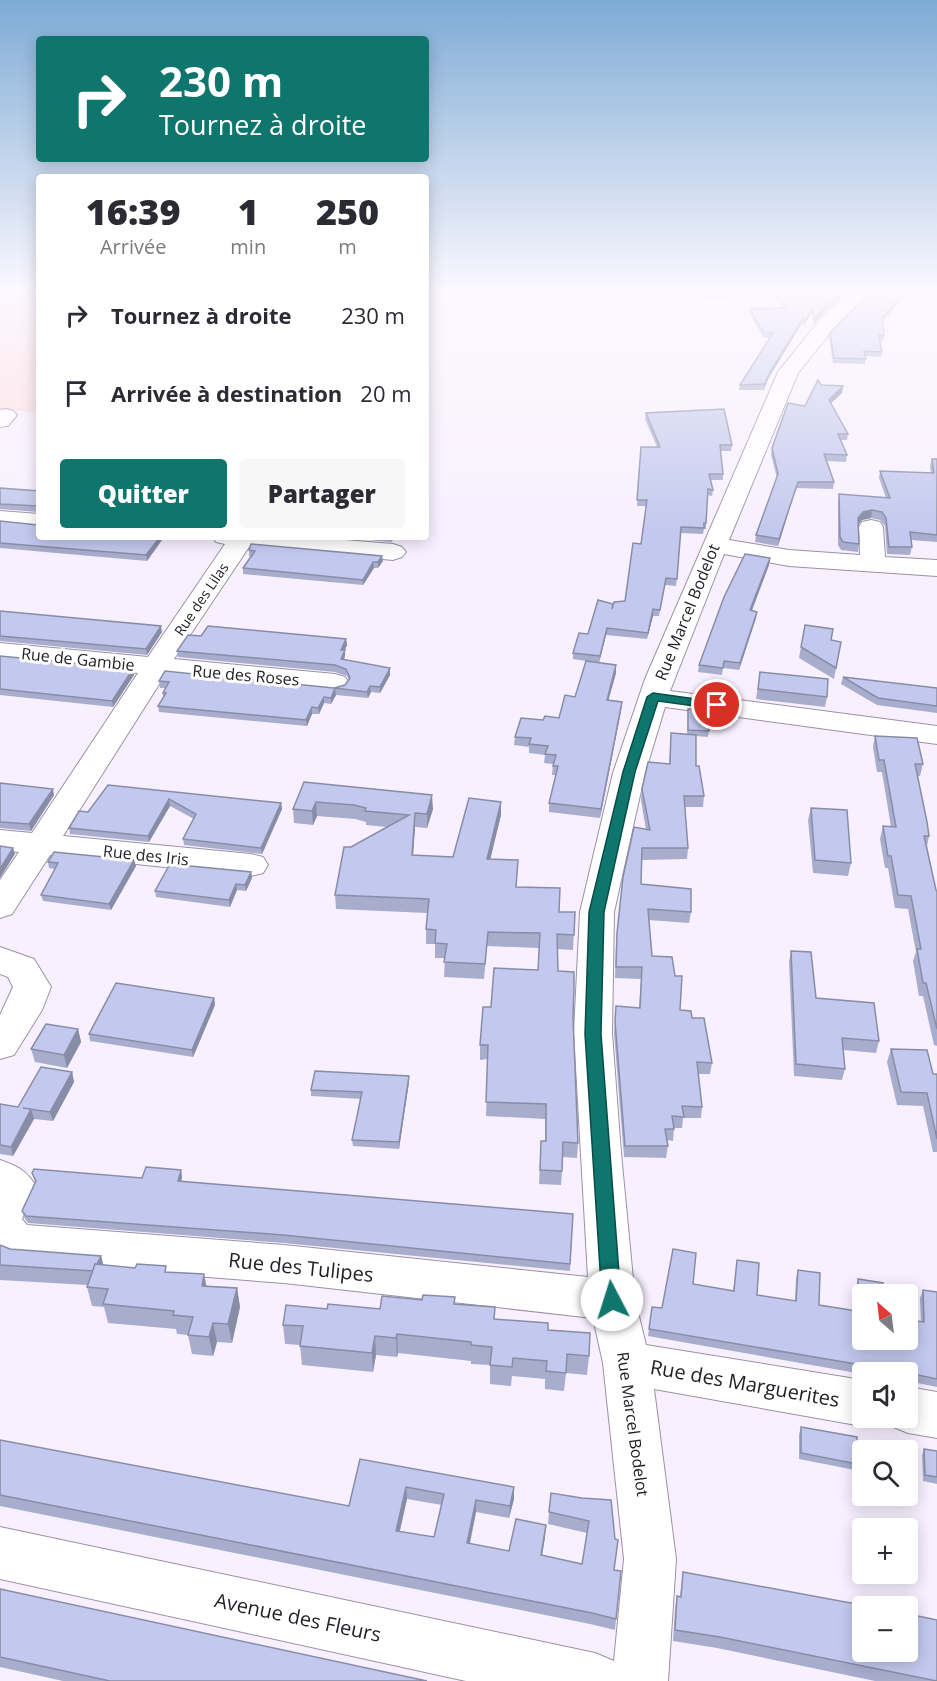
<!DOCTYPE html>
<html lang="fr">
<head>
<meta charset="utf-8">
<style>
	body { margin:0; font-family:"Open Sans",sans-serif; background:#f7f7f7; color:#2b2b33; height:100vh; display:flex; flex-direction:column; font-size:22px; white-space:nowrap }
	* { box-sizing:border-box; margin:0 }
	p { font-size:20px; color:#7c7c81 }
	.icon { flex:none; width:33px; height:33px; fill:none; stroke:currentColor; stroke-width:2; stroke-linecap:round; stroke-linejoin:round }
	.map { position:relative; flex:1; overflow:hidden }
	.sheet { position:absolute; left:36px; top:174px; width:393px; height:366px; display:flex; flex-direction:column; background:#fff; border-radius:6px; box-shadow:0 3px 15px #0003 }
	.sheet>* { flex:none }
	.guide { position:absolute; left:36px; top:36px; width:393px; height:126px; border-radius:6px; box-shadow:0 3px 15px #0003; background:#0f766e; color:#fff; overflow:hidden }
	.needle { width:39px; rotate:332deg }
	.tools { position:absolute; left:852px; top:1284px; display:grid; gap:12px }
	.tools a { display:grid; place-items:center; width:66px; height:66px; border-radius:6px; background:#fff; box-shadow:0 3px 15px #0003; font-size:30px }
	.pin { position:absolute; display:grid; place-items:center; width:51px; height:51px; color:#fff; margin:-26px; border:3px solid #fff; border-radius:50%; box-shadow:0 2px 6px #0007 }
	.me { position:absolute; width:66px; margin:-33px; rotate:355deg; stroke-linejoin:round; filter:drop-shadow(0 0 4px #0008) }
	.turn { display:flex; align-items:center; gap:21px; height:126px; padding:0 24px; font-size:27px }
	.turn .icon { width:78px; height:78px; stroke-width:2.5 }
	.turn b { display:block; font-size:42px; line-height:51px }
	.eta { display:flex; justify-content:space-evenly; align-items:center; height:102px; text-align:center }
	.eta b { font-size:36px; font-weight:800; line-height:42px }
	.primary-button { display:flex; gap:12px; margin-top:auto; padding:12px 24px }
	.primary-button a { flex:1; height:69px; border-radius:6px; background:#0f766e; color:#fff; font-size:24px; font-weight:800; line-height:69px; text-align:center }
	.primary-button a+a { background:#f7f7f7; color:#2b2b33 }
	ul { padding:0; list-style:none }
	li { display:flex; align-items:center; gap:18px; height:78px; padding:0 24px }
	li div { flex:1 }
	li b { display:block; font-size:22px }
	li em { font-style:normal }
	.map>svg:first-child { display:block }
	.green { fill:#fddcde }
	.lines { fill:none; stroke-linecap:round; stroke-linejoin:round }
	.minor-casing { stroke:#9b91a3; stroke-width:2 }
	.minor { fill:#fff; fill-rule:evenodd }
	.wall { fill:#a8adcd; fill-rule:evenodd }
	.shaded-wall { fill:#888da7 }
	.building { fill:#c3c9ee; stroke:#888da7; stroke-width:1.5; fill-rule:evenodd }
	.route { fill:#0f766e; stroke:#0a4d48; stroke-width:1.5 }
	.labels { text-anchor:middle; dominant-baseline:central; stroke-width:6; stroke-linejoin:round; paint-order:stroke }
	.far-street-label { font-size:14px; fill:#242027; stroke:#fff }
	.street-label { font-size:16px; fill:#242027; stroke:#fff }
	.near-street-label { font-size:20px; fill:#242027; stroke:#fff }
</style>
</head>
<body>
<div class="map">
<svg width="937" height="1681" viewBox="0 0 937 1681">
	<rect width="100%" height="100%" fill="#f8f0ff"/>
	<path class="green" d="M0 294H39V413L0 409Z"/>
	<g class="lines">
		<defs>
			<g id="minor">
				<path d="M849 294H869L838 323 798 373 729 540 789 550 860 555 859 527 862 522 871 520 880 522 883 527 885 557 937 560V576L789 566 724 554 670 691 937 726V744L665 707 645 773 614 912 612 1033 621 1153 635 1300 646 1345 862 1380V1418L879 1419 862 1426 654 1389 676 1559 668 1681H466L0 1579V1527L595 1653 614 1661 624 1559 603 1363 593 1318 284 1283 15 1262 0 1256V1160C17 1166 28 1171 36 1187L22 1219 27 1225 284 1245 588 1277 574 1033 580 912 613 773 645 679 778 372 824 315Z"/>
				<path d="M6 409 13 411 17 415 8 426 0 427V410Z"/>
				<path d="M0 511 39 514V528L0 525Z"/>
				<path d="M213 537H308L393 544 402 547 406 552 402 557 393 560 249 547 174 659 335 674 345 677 349 683 345 689 335 692 165 675 63 836 251 854 263 857 268 865 263 873 251 876 50 855 12 914 0 918V880L19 852 0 850V830L32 833 138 673 0 659V643L148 657 225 544 216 542Z"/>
				<path d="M0 947 34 959 51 987 42 1010 14 1055 0 1059V1015L13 987 8 977 0 974Z"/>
				<path d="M908 1387 937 1392V1438L908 1433 891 1426 887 1418H908Z"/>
			</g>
		</defs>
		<use href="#minor" class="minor-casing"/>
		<use href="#minor" class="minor"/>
	</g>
	<g class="wall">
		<path d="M703 294H732V299L706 300Z"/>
		<path d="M772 294H845L823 313 814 324 812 313 803 327 802 323 768 379 764 390H739L740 385 770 338 763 337 750 314V309H783Z"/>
		<path d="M868 294H906L882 321 884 336 883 341 880 340 882 352 881 357 865 356V364L833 363 829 337 830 333Z"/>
		<path d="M821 385 843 386 842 393 831 403 848 434 847 440H840L847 455 846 462 827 461 834 482 833 489 796 488 778 546 755 542 756 535 777 478 771 455 772 448Z"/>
		<path d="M646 413 732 445 731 451H720L723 474V480H710L713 490 712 496 707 495 706 523V529H704L703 534 681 533 676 586 665 585 659 616H653L647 639 606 635 599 663 573 659V653L613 604 625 601 641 544 646 506H637L641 447H657L645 419Z"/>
		<path d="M932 459H937V542L911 540 912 547 910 555 887 554 885 526 880 520 871 518 862 520 859 524V544L858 552 841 550 838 545V501L839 494 886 498 879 478 880 471 931 473 930 466Z"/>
		<path d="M0 488 39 491V512L0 509Z"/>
		<path d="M0 521 164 537 147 561 0 548Z"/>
		<path d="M335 537H394L392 542Z"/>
		<path d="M249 550 383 561 378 568H374L363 585 243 574V568L251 556H249Z"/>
		<path d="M770 558 769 565 752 611 756 618 739 670 723 668 722 675 698 672 699 665Z"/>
		<path d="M0 611 162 632 147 655 0 641Z"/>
		<path d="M805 625 831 640 841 642 834 679 799 658Z"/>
		<path d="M201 636 346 639 347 645 345 650V656L344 660 390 675 380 693 371 692 368 698 336 695 331 704 324 703 319 714H312L307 726 159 712 158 706 163 698V693L165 688H160L159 681 334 688 345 685 349 680 347 676 335 672 178 657 177 651Z"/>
		<path d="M0 656 133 669 134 675 113 707 0 695Z"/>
		<path d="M616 665V673L608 701 622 702 621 711 600 818 549 812V803L556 775H552L553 764 544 763 545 755 529 753V747L514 745 515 737 543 720 559 718 575 697Z"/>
		<path d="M760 672 827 697 825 707 756 699Z"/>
		<path d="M843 677 937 688V713L877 705 841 684Z"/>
		<path d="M688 709 709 731 708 737 696 736V766L704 796 703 807H685L688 848 687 859 642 860 641 884 691 912 689 923 649 920 652 956 680 1010 692 1018 712 1063 710 1074H698L702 1107 701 1118H683L682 1128H674L673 1141 667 1140 668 1146 666 1158 624 1157 614 1033 616 1006 639 1008 641 979 615 978 616 945 623 877 646 830 641 800 642 789 669 764 671 733 687 734Z"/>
		<path d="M875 736 923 764 920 776H917L929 836 927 846 936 890 937 891V1046L934 1045 923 996H919L913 961 916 952 908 909 895 908 888 868H885L880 839 883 826 891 827 882 772H877L873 747Z"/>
		<path d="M304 782 433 809 427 828 415 827 413 855 453 857 501 802V815L490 859 516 887 559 912H575L573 950 557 949 558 971 573 1018 578 1143 577 1158 563 1157 561 1185 539 1184 541 1141H545V1119L486 1116 488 1059 480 1060V1045L491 1007 538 970 539 948 487 946 484 979 444 977 445 958H435V944H426V929L427 913 336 909 335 895 351 847 387 827 366 825V822L355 819 317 816 313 825 294 823 293 809Z"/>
		<path d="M0 783 54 795 31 831 0 828Z"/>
		<path d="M108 785 281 803 282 809 262 854 184 845 183 839 194 819 170 806 149 842 70 834 69 828 88 812Z"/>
		<path d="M811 808 851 863 848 876 813 873 808 820Z"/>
		<path d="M134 860 136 866 111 910 43 901 41 895 55 869 49 868 48 862Z"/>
		<path d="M251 872 252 878 246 891 237 890 230 907 156 897 155 891Z"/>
		<path d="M791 951 816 998 879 1041 876 1053 843 1050 845 1069 842 1080 794 1076 789 962Z"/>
		<path d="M214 998 215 1005 193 1057 90 1041 89 1034Z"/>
		<path d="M78 1029 81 1042 67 1068 35 1062 31 1049Z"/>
		<path d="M891 1049 933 1074H937V1152H933L923 1106 897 1105 887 1062Z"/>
		<path d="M72 1072 74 1082 53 1121 34 1119 13 1156 0 1154V1104L18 1107Z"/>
		<path d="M409 1082 399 1149 353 1146 352 1140 361 1099 311 1096V1090Z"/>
		<path d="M181 1170 182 1178 181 1182 573 1214 570 1271 284 1243 28 1223 25 1219 22 1211 35 1182 32 1173 142 1178Z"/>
		<path d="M0 1245 10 1249 101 1256 103 1265 168 1272 207 1286 237 1288 240 1307 232 1343 217 1342 213 1356 192 1354 188 1335 177 1334 176 1329 108 1323 104 1307 92 1306 87 1287V1285L0 1280Z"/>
		<path d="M737 1260 757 1295 795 1301 796 1278 798 1270 819 1305 857 1311 856 1287 858 1279 862 1340 921 1322 920 1298 923 1290 937 1292V1387L908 1381V1372H862V1374L648 1336 652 1307 662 1308 733 1291Z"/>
		<path d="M455 1297V1304L494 1319 548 1330 589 1356 587 1375 566 1373 564 1391 545 1389V1379L512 1376 511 1386 490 1384V1365L471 1364V1361L398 1353 397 1357 376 1355 373 1372 302 1365 300 1345 285 1344 283 1325 327 1309H380L422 1300Z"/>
		<path d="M801 1427 857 1464 855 1470 799 1459V1434Z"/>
		<path d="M0 1440 349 1506 360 1459 514 1499 509 1518 476 1512 470 1544 509 1551 545 1537 542 1556 582 1564 587 1533 548 1524 549 1512 582 1498 614 1570 616 1619 615 1630 590 1624 0 1506ZM407 1499 442 1505 434 1537 400 1531Z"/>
		<path d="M924 1449 937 1451V1484L923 1481 922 1455Z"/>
		<path d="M683 1572 937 1681H875L717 1648 673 1641 675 1608 677 1596 680 1597Z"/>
		<path d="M0 1589 427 1681H63L0 1667Z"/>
	</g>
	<g class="shaded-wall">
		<path d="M840 294H845L823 313 814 324V319L823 308Z"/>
		<path d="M903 294H906L881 323 882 318Z"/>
		<path d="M813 309 812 313 803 327 804 322Z"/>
		<path d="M803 318 802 323 768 379 764 390 765 384 769 374Z"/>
		<path d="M843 386 842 393 828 406 829 400Z"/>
		<path d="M798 482 796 488 778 546 779 539Z"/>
		<path d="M872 510 871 518 862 520 857 526 858 518 863 512Z"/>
		<path d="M160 537H164L147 561 146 555Z"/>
		<path d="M382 556 383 561 378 568V562Z"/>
		<path d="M770 558 769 565 749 617 750 610Z"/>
		<path d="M373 562 374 568 363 585V580Z"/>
		<path d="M653 609V616L647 639 648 633Z"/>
		<path d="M757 612 756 618 739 670 740 663Z"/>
		<path d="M161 626 162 632 147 655 146 649Z"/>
		<path d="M607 628 606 635 599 663 600 656Z"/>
		<path d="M346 639 347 645 342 656 341 650Z"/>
		<path d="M345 650V656L341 666V659Z"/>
		<path d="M616 665V673L606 709 607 700Z"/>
		<path d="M390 668V675L380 693V687Z"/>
		<path d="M133 669 134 675 113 707 112 701Z"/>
		<path d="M370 686 371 692 368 698 367 692Z"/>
		<path d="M335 688 336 695 331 704V698Z"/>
		<path d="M324 697V703L319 714 318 708Z"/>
		<path d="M622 702 621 711 600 818 601 809Z"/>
		<path d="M312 707V714L307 726 306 720Z"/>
		<path d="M53 789 54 795 31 831 29 824Z"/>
		<path d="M432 795 433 809 427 828V814Z"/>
		<path d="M169 799 170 806 149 842 148 836Z"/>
		<path d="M316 802 317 816 313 825 312 811Z"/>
		<path d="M501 802V815L487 873V859Z"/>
		<path d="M281 803 282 809 262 854 261 848Z"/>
		<path d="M415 813V827L412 870V855Z"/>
		<path d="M13 848 15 854 0 878V869Z"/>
		<path d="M134 860 136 866 111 910 109 904Z"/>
		<path d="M251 872 252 878 246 891 245 885Z"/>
		<path d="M236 884 237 890 230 907 229 900Z"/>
		<path d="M214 998 215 1005 193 1057 192 1050Z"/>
		<path d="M78 1029 81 1042 67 1068 64 1055Z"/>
		<path d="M72 1072 74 1082 53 1121 50 1112Z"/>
		<path d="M409 1076V1082L399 1149V1142Z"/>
		<path d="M31 1109 34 1119 13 1156 11 1147Z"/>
		<path d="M181 1170 182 1178 179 1189 178 1181Z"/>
		<path d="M101 1256 105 1271H95Z"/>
		<path d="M204 1274 208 1293 202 1286Z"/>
		<path d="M237 1288 240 1307 232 1343 228 1324Z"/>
		<path d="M213 1323 217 1342 213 1356 209 1337Z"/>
		<path d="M397 1334 398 1353 397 1357 396 1338Z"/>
		<path d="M375 1336 376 1355 373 1372 372 1353Z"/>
		<path d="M406 1487 407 1499 397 1542 396 1531Z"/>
		<path d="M514 1487V1499L509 1518 510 1506Z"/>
		<path d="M476 1500V1512L467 1555V1543Z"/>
		<path d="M546 1525 545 1537 540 1567 541 1555Z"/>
	</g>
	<g class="building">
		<path d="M706 294H732L706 295Z"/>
		<path d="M776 294H840L823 308 814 319 813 309 804 322 803 318 769 374 765 384 740 385 773 333 763 332 750 309 787 308Z"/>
		<path d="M868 294H903L882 318 884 336 879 335 882 352 864 351 866 359 834 358 830 333Z"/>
		<path d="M818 380 821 385 843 386 829 400 848 434H838L847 455 824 454 834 482H798L779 539 756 535 778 474 772 448 788 403 805 406Z"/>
		<path d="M724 409 732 445H720L723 474H709L713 490 708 489 706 523H704V528L681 527 677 579 666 578 660 610 653 609 648 633 607 628 600 656 573 653 579 633 588 634 598 600 613 604 612 609 614 602 625 601 633 543 641 544 647 500H637L641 447H660L646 413Z"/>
		<path d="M932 459H937V535L910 532 912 547H889L886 518 882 512 872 510 863 512 858 518 859 544 843 542 840 537 839 494 890 498 880 471 934 473Z"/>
		<path d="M0 488 39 491V507L38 506 0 504Z"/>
		<path d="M0 521 38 525 39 524V537H160L146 555 0 543Z"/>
		<path d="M251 544 382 556 378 562H373L363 580 243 568 255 551 249 550Z"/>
		<path d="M745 554 770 558 750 610 757 612 740 663 724 661 723 668 699 665 724 597Z"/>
		<path d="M0 611 161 626 146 649 0 636Z"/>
		<path d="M805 625 833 629 831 640 841 642 836 668 801 647Z"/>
		<path d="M208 626 346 639 341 650H345L341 659 390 668 380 687 370 686 367 692 335 688 331 698 324 697 318 708 312 707 306 720 158 706 166 693H163L169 682 159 681 165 671 334 688 345 685 350 678 346 669 335 665 177 651 188 635 201 636Z"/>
		<path d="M0 656 133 669 112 701 0 689Z"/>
		<path d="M586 661 616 665 607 700 622 702 601 809 549 803 558 766H553L556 755 545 754 548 746 529 744 531 738 515 737 521 718 543 720 545 716 559 718 565 695 575 697Z"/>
		<path d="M760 672 828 679 827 697 758 689Z"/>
		<path d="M843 677 937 688V706L878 698Z"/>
		<path d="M688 709 709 710V731L688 730Z"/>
		<path d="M671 733 696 735V766H699L704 796H684L688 848H642L641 884 691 889V912L648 909 652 956 672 957 675 976H682L680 1010 691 1011 692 1018H704L712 1063 697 1062 702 1107 682 1106 684 1117 672 1116 674 1129H665L668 1146H625L615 1021 616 1006 640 1008 642 967H616L617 933 623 877 634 827 650 830 642 789 648 762 670 764Z"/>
		<path d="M875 736 917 738 923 764H915L927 822 929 836H924L936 890 937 891V1029L926 983H923L917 949H921L911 896 898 895 891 856H888L883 826 896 827 884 760H879Z"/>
		<path d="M304 782 432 795 427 814 415 813 412 855 453 857 469 798 501 802 487 859 518 860 516 887 560 888 559 912H575L574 935 557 934 558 971 574 972V985L573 1018 578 1143 563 1142 562 1171 540 1170 541 1141H546V1104L486 1102 488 1045H480L483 1007H491L494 968 538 970 540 933 488 932 485 964 444 962 447 944 435 943 436 930 426 929 429 899 335 895 344 847H351L409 815 365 811 366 808 354 805 316 802 312 811 293 809Z"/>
		<path d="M0 783 53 789 29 824 0 822Z"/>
		<path d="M108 785 281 803 261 848 183 839 196 814 169 799 148 836 69 828 79 811 88 812Z"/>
		<path d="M811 808 847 810 851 863 815 860Z"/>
		<path d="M0 846 13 848 0 869Z"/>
		<path d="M54 852 134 860 109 904 41 895 58 863 48 862Z"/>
		<path d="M170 864 251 872 245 885 236 884 229 900 155 891Z"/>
		<path d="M791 951 811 952 816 998 874 1003 879 1041 842 1038 845 1069 796 1064Z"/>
		<path d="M116 983 214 998 192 1050 89 1034Z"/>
		<path d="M46 1024 78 1029 64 1055 31 1049Z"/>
		<path d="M891 1049 927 1050 933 1074H937V1139L927 1093 901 1092Z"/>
		<path d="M41 1067 72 1072 50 1112 23 1108 31 1109 11 1147 0 1145V1104L18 1107Z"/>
		<path d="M315 1071 409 1076 399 1142 352 1140 362 1092 311 1090Z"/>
		<path d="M146 1167 181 1170 178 1181 573 1214 570 1264 283 1235 26 1216 22 1211 36 1181 32 1173 34 1169 142 1178Z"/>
		<path d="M0 1245 10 1249 101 1256 97 1264H95L93 1271 0 1265Z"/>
		<path d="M673 1249 696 1253 693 1284 734 1291 737 1260 759 1263 757 1295 796 1301 798 1270 820 1273 819 1305 857 1311H859L858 1279 883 1283 882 1294H862V1340H908V1320L924 1322 923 1290 937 1292V1379L908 1373V1372H903L649 1329 652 1307 662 1308Z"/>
		<path d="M95 1264 135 1268 137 1264 166 1266 165 1272 204 1274 202 1286 237 1288 228 1324 213 1323 209 1337 188 1335 193 1317 173 1315 174 1311 103 1304 108 1289 87 1287Z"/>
		<path d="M423 1295 455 1297 454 1304 495 1307 494 1319 548 1323V1330L590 1333 589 1356 567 1354 566 1373 546 1371 547 1361 513 1358 512 1367 490 1365 492 1347 471 1345V1342L397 1334 396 1338 375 1336 372 1353 300 1346 303 1326 283 1325 286 1305 327 1309 328 1304 380 1309 382 1296 422 1300Z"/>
		<path d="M801 1427 857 1437V1464L801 1453Z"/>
		<path d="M0 1440 349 1506 360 1459 514 1487 510 1506 476 1500 467 1543 509 1551 516 1519 546 1525 541 1555 582 1564 589 1521 549 1512 551 1493 582 1498 611 1500 615 1539 618 1540 614 1570 621 1571 616 1619 592 1613 0 1495ZM406 1487 444 1494 434 1537 396 1531Z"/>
		<path d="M924 1449 937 1451V1477L925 1475Z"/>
		<path d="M683 1572 867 1606H862V1652H908V1614L937 1620V1681L720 1637 675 1630 677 1596 681 1597Z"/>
		<path d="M0 1589 427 1681H110L0 1657Z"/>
	</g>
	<linearGradient id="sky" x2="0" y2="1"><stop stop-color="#7eabd5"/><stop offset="0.55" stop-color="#fcf8ff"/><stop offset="1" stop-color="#fcf8ff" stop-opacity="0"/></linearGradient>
	<rect width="937" height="530" fill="url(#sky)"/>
	<path class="route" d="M653 693 717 702 723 705 717 709 658 701 635 772 604 912 601 1034 621 1300 618 1306 612 1308 605 1306 602 1300 585 1034 589 912 623 772 647 697Z"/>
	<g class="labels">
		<g class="far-street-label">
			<text transform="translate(201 599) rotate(-56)">Rue des Lilas</text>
		</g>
		<g class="street-label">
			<text transform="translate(687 612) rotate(-68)">Rue Marcel Bodelot</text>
			<text transform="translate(78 659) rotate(6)">Rue de Gambie</text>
			<text transform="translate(246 675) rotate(5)">Rue des Roses</text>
			<text transform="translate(146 855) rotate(6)">Rue des Iris</text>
			<text transform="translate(633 1424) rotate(82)">Rue Marcel Bodelot</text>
		</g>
		<g class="near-street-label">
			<text transform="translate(301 1267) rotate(6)">Rue des Tulipes</text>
			<text transform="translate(745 1383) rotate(10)">Rue des Marguerites</text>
			<text transform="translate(298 1617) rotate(12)">Avenue des Fleurs</text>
		</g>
	</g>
</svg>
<div class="tools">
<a><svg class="needle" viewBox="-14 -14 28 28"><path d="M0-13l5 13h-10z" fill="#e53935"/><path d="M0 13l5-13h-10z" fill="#7c7c81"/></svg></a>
<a><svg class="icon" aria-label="sound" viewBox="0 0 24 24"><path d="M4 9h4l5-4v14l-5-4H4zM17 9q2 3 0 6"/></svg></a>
<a><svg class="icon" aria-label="search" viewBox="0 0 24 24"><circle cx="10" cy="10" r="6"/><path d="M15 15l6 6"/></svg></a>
<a>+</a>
<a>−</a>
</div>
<div class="pin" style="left:717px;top:705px;background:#d93025"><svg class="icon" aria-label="arrive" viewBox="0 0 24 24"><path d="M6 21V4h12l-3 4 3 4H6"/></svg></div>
<svg class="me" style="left:612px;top:1300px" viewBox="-20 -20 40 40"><circle r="19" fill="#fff"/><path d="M0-13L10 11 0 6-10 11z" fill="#0f766e"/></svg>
<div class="guide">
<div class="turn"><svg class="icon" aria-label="right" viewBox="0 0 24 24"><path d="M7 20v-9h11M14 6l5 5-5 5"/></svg><div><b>230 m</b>Tournez à droite</div></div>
</div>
<section class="sheet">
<div class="eta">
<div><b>16:39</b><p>Arrivée</p></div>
<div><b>1</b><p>min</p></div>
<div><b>250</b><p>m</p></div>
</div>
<ul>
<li><svg class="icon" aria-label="right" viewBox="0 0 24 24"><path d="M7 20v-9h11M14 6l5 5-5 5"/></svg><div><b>Tournez à droite</b></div><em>230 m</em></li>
<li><svg class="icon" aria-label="arrive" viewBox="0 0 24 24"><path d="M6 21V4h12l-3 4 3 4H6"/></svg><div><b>Arrivée à destination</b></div><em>20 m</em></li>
</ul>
<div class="primary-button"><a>Quitter</a><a>Partager</a></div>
</section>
</div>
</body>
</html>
